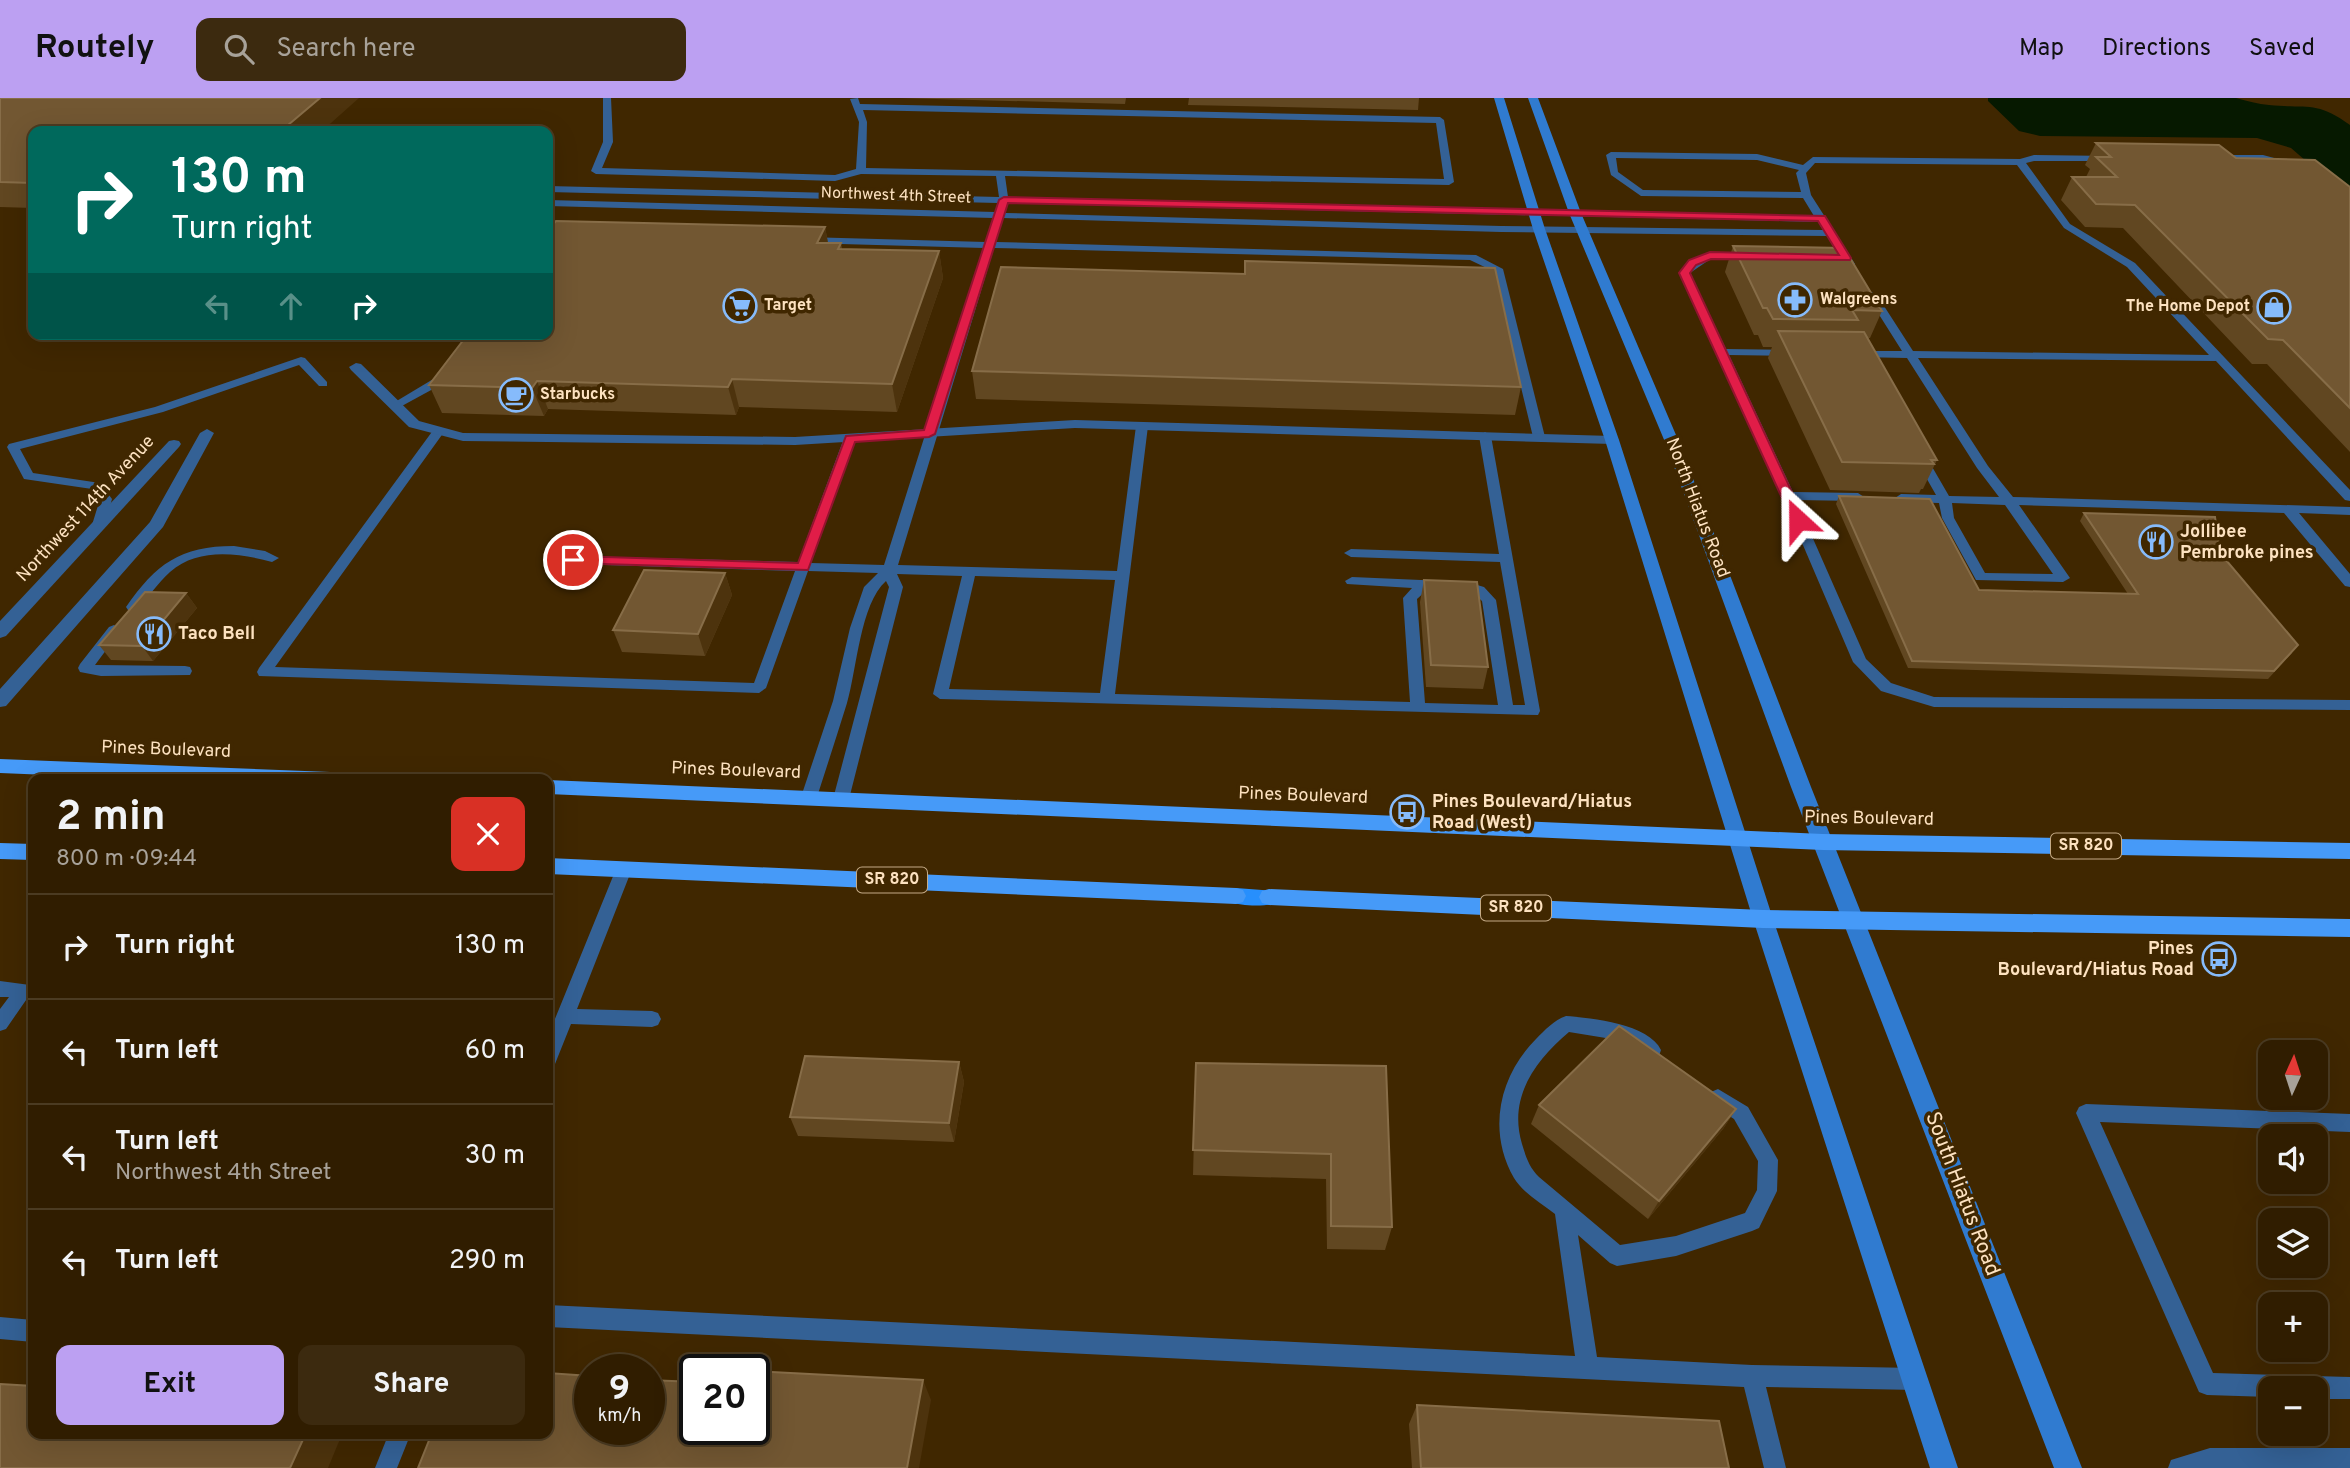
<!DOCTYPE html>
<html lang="en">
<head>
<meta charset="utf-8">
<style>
	body { margin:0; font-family:Overpass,sans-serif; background:#3c2a0f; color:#f1f3f6; height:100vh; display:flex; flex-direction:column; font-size:26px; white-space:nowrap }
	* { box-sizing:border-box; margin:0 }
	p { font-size:23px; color:#a8a299 }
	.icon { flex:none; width:38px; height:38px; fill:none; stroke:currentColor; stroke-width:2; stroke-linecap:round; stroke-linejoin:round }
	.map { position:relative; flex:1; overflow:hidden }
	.drawer { position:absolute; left:28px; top:676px; width:525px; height:665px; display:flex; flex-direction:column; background:#301d00; border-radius:14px; box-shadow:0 7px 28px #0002,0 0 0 2px #4b3b22 }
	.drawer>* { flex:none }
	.guide { position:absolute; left:28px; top:28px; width:525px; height:214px; border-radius:14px; box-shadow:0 7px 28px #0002,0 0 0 2px #4b3b22; background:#00695c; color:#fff; overflow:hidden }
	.needle { width:46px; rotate:3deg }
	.fabs { position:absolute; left:2258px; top:942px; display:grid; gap:14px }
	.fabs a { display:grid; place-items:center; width:70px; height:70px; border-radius:14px; background:#301d00; box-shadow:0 7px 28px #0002,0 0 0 2px #4b3b22; font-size:35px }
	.speed { position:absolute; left:574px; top:1256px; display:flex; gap:14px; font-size:35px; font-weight:700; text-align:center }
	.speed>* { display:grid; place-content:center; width:91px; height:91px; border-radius:50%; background:#301d00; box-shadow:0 7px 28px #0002,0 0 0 2px #4b3b22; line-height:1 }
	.speed small { font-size:18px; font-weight:400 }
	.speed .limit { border:4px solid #111; border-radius:10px; background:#fff; color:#111 }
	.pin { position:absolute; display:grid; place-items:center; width:60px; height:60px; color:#fff; margin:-30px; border:4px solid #fff; border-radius:50%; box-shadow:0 2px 7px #0007 }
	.me { position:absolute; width:77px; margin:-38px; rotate:336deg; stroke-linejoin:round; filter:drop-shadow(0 0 5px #0008) }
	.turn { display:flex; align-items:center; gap:24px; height:147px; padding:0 28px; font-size:32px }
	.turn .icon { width:91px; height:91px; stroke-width:2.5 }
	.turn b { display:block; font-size:49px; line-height:60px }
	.lanes { display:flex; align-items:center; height:66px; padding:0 28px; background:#0003; justify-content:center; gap:35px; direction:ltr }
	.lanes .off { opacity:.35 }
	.round { display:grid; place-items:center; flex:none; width:74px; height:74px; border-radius:14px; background:#3c2a0f }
	.head { display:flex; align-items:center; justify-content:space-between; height:119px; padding:0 28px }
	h1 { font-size:42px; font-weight:700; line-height:52px }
	.action { display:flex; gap:14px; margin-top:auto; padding:14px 28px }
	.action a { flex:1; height:80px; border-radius:14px; background:#bca0f2; color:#111; font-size:28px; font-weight:700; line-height:80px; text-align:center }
	.action a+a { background:#3c2a0f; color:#f1f3f6 }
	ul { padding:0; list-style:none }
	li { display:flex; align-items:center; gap:21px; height:105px; padding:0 28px; border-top:2px solid #4b3b22 }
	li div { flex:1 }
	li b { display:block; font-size:26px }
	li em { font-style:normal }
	header { display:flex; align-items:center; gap:42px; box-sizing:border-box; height:98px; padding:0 35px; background:#bca0f2; color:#111 }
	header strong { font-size:33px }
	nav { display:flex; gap:38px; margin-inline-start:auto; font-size:24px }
	.search { width:490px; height:63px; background:#3c2a0f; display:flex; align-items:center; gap:18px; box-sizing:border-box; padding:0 24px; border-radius:14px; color:#a8a299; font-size:26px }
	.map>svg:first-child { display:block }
	.water { fill:#061900 }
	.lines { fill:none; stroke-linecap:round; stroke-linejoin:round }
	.service { fill:#346195; fill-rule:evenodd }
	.minor { fill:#346195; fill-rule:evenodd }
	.secondary { fill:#307bd0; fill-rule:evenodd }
	.primary { fill:#278ffd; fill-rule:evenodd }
	.trunk { fill:#469af8; fill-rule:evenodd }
	.wall { fill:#614721 }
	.shaded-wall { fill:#4d330d }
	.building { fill:#725732; stroke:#876d48; stroke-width:2 }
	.route { fill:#e11d48; stroke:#92132f; stroke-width:2 }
	.labels { text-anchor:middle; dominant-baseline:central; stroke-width:7; stroke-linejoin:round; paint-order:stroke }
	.far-street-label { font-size:16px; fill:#fde2c0; stroke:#402700 }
	.far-poi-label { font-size:16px; font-weight:bold; fill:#fde2c0; stroke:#402700; text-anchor:start }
	.shield { fill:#402700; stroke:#c4aa86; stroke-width:2 }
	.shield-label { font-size:16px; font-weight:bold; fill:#fde2c0 }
	.street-label { font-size:18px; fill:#fde2c0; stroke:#402700 }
	.poi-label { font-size:18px; font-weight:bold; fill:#fde2c0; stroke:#402700; text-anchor:start }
	.near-street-label { font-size:21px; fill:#fde2c0; stroke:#402700 }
</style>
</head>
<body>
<header>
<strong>Routely</strong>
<div class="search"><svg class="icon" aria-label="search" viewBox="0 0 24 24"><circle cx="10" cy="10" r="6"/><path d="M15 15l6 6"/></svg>Search here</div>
<nav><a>Map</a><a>Directions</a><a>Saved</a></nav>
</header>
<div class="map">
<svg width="2350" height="1370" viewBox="0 0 2350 1370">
	<rect width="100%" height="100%" fill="#402700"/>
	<path class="water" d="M1988 0H2236C2247 3 2258 6 2269 7 2307 11 2316 2 2350 27V101L2291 50 2257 40 2040 38 2019 33 1988 3Z"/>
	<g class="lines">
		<g class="service">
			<path d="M603 0H611L613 44 602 70 835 77 856 71 859 24 850 1 858 0 860 6 1440 19 1444 22 1454 84 1449 87 1005 78 1008 99 1814 118 1803 100 1641 98 1611 77 1606 57 1611 54 1757 56 1803 67 1813 59 2020 61 2034 57 2113 58V62L2110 63H2034L2026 65 2070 126 2135 165 2350 392V403L2345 402 2216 263 1918 260 1988 368 2013 399 2350 409V417L2299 415 2350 476V489L2345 488 2284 415 2019 407 2070 480 2063 484 1976 482 1942 420 1939 405 1901 404 1895 400 1901 396 1936 397 1915 360 1921 356 1927 360 1949 398 1999 399 1977 370 1907 260 1857 259 1851 256 1857 253H1902L1866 196 1867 194H1875L1913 253 2209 257 2127 169 2064 130 2017 67 1815 65 1806 75 1811 97 1855 166 1854 168H1846L1827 138 1501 134 1003 120 996 144 1476 157 1503 171 1545 339 1539 343 1533 339 1493 173 1470 162 994 150 898 467 1117 473 1136 328 1142 324 1148 328 1115 596 1410 604 1403 500 1412 490 1347 486 1345 483 1352 479 1467 484 1484 489 1496 502 1513 607H1525L1500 464 1351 459 1344 455 1351 451 1499 456 1479 338 1485 334 1491 338 1540 613 1538 617 940 601 933 596 962 478 897 476 903 489 849 701 847 705H835L833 701 889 489 886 483C860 506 857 571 847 605 837 637 827 668 817 699L815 703H803L801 699 833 603 850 530 864 489 878 475 808 473 766 590 759 595 259 578 257 574 259 570 434 331 438 330 444 334 275 569 754 585 795 473 573 466 566 462 573 458 798 464 844 340 850 336 856 340 811 465 884 467 984 150 805 145 800 142 805 139 986 144 993 120 548 108V102L995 114 998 105 548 94V88L999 99 996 78 861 76 835 83 596 76 591 73 603 44ZM863 12 1436 25 1444 81 866 70 867 24ZM1616 60 1757 62 1799 72 1796 75 1801 94 1643 92 1618 74ZM1008 105 1818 124 1823 132 1501 128 1005 115ZM1952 405 2005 407 2053 476 1985 475 1954 420ZM975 478 1115 482 1100 595 949 591ZM1428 491C1448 492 1468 489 1482 503L1498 607 1425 605 1417 501Z"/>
			<path d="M2216 57H2263L2289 64 2284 67 2263 63 2213 62V58Z"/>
			<path d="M1714 155H1749L1754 158 1749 161 1709 162 1690 175 1726 251 1789 252 1795 255 1789 258 1729 257 1793 394 1858 395 1864 399 1858 403 1796 402 1866 561 1891 585 1934 599 2350 602V612L1934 609 1881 593 1853 564 1782 398 1680 175 1695 161Z"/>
			<path d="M301 259 305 260 327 284V288H319L299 267 163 314 20 351 33 375 100 385 112 401 104 430H94L92 427 100 401 92 391 24 381 7 349 9 346 155 309Z"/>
			<path d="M445 274 451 277 444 285 400 309 396 311 390 307Z"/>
			<path d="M234 448 265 453 279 460 272 464C239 455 198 449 170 474 158 485 148 499 138 512H128L126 509C156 466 180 448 234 448Z"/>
			<path d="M114 527 121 532 95 567 185 568 190 569 192 573 190 577 101 578 80 574 78 570 80 566 109 529Z"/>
			<path d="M624 764 630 766 632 771 577 911 652 913 658 915 661 921 658 927 652 929 571 926 555 966 548 968V938L616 771 618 766Z"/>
			<path d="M0 883 30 887 33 892 6 931 0 933V911L9 899H0Z"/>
			<path d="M1566 918C1592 920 1649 926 1661 952L1659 958 1652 960 1618 942 1569 934C1535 963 1508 999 1522 1046 1526 1059 1529 1069 1539 1079L1620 1147 1676 1138 1745 1115 1757 1092 1758 1063 1734 1021 1711 1006 1708 1000 1711 994 1718 991 1748 1009 1778 1062 1777 1093 1759 1130 1752 1133 1676 1158 1617 1168 1610 1165 1578 1137 1597 1259 1752 1267 1916 1270 1924 1273 1927 1281 1924 1289 1916 1292 1766 1289 1786 1370H1764L1744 1289 548 1229V1207L1575 1258 1555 1116C1541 1105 1523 1095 1514 1080 1487 1033 1499 978 1536 941 1545 932 1554 922 1566 918Z"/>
			<path d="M2086 1006 2350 1016V1034L2100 1024 2213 1275 2350 1279V1301H2315V1290H2270V1299L2207 1297 2199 1294 2076 1015 2079 1009Z"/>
			<path d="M0 1219 33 1222V1244L0 1241Z"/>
			<path d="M389 1335H411L397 1370H375Z"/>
			<path d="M2210 1350H2350V1370H2168L2171 1362Z"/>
		</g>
		<g class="minor">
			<path d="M356 265 361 266 419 323 463 335 795 339 1075 322 1612 338 1619 342 1612 346 1075 330 795 347 463 343 409 329 351 272 349 269Z"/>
			<path d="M207 331 214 335 163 429 6 608 0 609V591L150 424 200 335Z"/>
			<path d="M174 342 179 343 181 346 179 349 6 538 0 540V523L169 343Z"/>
		</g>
		<g class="secondary">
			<path d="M1494 0H1504L1545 131 1619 342 1773 821 1958 1370H1930L1753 821 1605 342 1533 131Z"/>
			<path d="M1528 0H1538L1581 115 1679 344 1811 689 2082 1370H2054L1791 689 1665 344 1569 115Z"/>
		</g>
		<path class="primary" d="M1236 790 1276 793 1279 799 1276 805C1263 809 1242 808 1229 804L1226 798 1229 792Z"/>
		<g class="trunk">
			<path d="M0 661 330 674 337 676 339 681H145L0 675Z"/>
			<path d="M548 682 1823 736 2350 745V761L1823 752 548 696Z"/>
			<path d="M0 745 33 746V762L0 761Z"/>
			<path d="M548 760 1236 790 1243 792 1246 798 1243 804 1236 806 548 776Z"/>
			<path d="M1269 791 1763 812 2350 821V839L1763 830 1269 807 1262 805 1259 799 1262 793Z"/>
		</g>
	</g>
	<g class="wall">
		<path d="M0 0 33 33V110L0 109Z"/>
		<path d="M900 0H1126L1125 6Z"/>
		<path d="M1189 0H1419L1418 12 1188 7Z"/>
		<path d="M2096 45 2236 60 2350 89V354L2267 266H2252L2123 130 2085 129 2061 102 2072 79H2086L2090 71 2085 67Z"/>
		<path d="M825 129 828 145H841L842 151 939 153 943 180 897 314 739 309 736 317 548 311 544 318 442 315 429 287Z"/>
		<path d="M1733 148 1882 213 1870 240H1868L1937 362 1923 391H1921L1919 395 1830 392 1768 260 1772 249H1763L1758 237H1754L1725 174Z"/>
		<path d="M972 273 1521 289 1515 317 976 301Z"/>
		<path d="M1839 398 1979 492 2128 496 2080 423 2084 415 2220 455 2292 555 2268 581 1908 570 1836 406Z"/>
		<path d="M725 475 732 497 705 558 622 554 613 532Z"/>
		<path d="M1424 482 1488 569 1483 591 1426 589 1420 504Z"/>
		<path d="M186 495 197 510 153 563 111 562 99 547Z"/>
		<path d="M959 964 964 984 954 1044 798 1038 790 1019Z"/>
		<path d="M1196 965 1386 968 1392 1129 1385 1152 1327 1151 1326 1081 1193 1077Z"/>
		<path d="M1539 1007 1736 1011 1723 1031 1648 1121 1531 1026Z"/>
		<path d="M1417 1307 1729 1370H1412L1409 1326Z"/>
	</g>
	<g class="shaded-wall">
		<path d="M320 0H359L322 33H281Z"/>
		<path d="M825 129 830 156 817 145Z"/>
		<path d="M939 153 943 180 897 314 892 286Z"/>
		<path d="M732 281 739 309 736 317 728 289Z"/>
		<path d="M537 283 548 311 544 318 532 290Z"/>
		<path d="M725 475 732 497 705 558 698 536Z"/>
		<path d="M186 495 197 510 153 563 142 548Z"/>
		<path d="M959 964 964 984 954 1044 949 1025Z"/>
		<path d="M1736 1011 1723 1031 1648 1121 1659 1103Z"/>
		<path d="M923 1282 931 1302 919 1370H907Z"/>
		<path d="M306 1335H332L340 1341 328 1370H290Z"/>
	</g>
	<g class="building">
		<path d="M0 0H320L281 33H33V85L0 84Z"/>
		<path d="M2096 45 2219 47 2236 60 2315 62 2350 89V310L2283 242 2268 241 2135 107 2096 106 2072 79H2117L2096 59H2111Z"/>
		<path d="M556 123 825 129 817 145H841L838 151 939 153 892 286 732 281 728 289 537 283 532 290 429 287 468 236H548V133Z"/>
		<path d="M1733 148 1844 150 1882 213 1852 212 1858 222 1773 221 1767 210H1763Z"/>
		<path d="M1245 163 1495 170 1521 289 972 273 1001 169 1245 176Z"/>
		<path d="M1778 233 1864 234 1937 362H1931L1934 366 1842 364Z"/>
		<path d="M1839 398 1930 401 1979 492 2138 496 2084 415 2215 419 2220 455 2298 547 2274 573 1912 563Z"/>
		<path d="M644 472 725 475 698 536 613 532Z"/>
		<path d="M1424 482 1477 484 1488 569 1431 567Z"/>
		<path d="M145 494 186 495 142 548 99 547Z"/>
		<path d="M1619 928 1736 1011 1659 1103 1539 1007Z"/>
		<path d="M805 958 959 964 949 1025 790 1019Z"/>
		<path d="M1196 965 1386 968 1392 1129 1331 1128V1056L1193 1052Z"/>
		<path d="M754 1273 923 1282 907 1370H418L432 1335H548V1275L590 1278V1332H649V1282L695 1284V1332H754Z"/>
		<path d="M0 1286 33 1288V1335H306L290 1370H0Z"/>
		<path d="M1417 1307 1719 1323 1729 1370H1421Z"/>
	</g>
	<path class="route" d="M1004 99 1825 118 1851 160 1850 162 1711 161 1696 167 1690 175 1805 422 1798 426 1792 422 1679 175 1689 162 1710 154 1839 157 1818 123 1008 105 935 336 929 339 855 344 808 472 568 465V459L573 458 798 465 846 338 924 332 999 102Z"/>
	<defs>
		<symbol id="pharmacy-ring" viewBox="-11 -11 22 22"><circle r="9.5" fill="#402700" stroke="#86bbfb" stroke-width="1.5"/><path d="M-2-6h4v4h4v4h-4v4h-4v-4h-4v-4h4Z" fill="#86bbfb"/></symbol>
		<symbol id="supermarket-ring" viewBox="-11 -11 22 22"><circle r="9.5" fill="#402700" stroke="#86bbfb" stroke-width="1.5"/><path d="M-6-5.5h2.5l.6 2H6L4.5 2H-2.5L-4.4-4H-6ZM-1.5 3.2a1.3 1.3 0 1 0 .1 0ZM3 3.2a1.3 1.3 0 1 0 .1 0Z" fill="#86bbfb"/></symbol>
		<symbol id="shop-ring" viewBox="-11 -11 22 22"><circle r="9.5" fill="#402700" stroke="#86bbfb" stroke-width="1.5"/><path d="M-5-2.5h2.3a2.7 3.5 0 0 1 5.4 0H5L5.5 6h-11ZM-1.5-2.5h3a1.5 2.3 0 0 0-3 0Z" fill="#86bbfb"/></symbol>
		<symbol id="cafe-ring" viewBox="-11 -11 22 22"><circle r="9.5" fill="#402700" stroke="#86bbfb" stroke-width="1.5"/><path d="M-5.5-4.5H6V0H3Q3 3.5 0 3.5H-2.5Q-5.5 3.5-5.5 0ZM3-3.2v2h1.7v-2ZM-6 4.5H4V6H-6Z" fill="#86bbfb"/></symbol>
		<symbol id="restaurant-ring" viewBox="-11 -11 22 22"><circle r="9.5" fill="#402700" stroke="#86bbfb" stroke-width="1.5"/><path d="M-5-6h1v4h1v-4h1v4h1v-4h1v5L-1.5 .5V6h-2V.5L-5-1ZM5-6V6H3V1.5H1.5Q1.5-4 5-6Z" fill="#86bbfb"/></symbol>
		<symbol id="bus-ring" viewBox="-11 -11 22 22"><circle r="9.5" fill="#402700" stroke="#86bbfb" stroke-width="1.5"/><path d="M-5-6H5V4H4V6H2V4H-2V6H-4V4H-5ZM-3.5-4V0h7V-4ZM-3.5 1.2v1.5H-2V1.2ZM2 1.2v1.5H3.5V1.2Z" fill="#86bbfb"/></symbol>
	</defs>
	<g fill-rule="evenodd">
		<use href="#pharmacy-ring" x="1776" y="183" width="38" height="38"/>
		<use href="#supermarket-ring" x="721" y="189" width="38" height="38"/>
		<use href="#shop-ring" x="2255" y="190" width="38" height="38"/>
		<use href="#cafe-ring" x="497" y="278" width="38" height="38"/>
		<use href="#restaurant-ring" x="2137" y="425" width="38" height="38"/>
		<use href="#restaurant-ring" x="135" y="517" width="38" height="38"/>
		<use href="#bus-ring" x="1388" y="695" width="38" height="38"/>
		<use href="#bus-ring" x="2200" y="842" width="38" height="38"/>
	</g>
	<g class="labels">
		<g class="far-street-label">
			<text transform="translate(896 98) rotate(2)">Northwest 4th Street</text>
		</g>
		<g class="far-poi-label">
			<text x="1820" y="202">Walgreens</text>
			<text x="764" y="208">Target</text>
			<text x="2250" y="209" text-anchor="end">The Home Depot</text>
			<text x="540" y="297">Starbucks</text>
		</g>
		<g class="shield">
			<rect x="2051" y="735.5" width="70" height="25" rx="5"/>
			<rect x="857" y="769.5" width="70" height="25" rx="5"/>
			<rect x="1481" y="797.5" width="70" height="25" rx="5"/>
		</g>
		<g class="shield-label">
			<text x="2086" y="748">SR 820</text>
			<text x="892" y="782">SR 820</text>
			<text x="1516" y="810">SR 820</text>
		</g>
		<g class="street-label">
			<text transform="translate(1697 410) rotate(69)">North Hiatus Road</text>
			<text transform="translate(86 411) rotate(-47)">Northwest 114th Avenue</text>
			<text transform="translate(166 652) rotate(2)">Pines Boulevard</text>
			<text transform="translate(736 673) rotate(2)">Pines Boulevard</text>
			<text transform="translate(1303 698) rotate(2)">Pines Boulevard</text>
			<text transform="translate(1869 721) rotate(1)">Pines Boulevard</text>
		</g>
		<g class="poi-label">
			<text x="2180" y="434">Jollibee<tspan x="2180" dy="21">Pembroke pines</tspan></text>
			<text x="178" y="536">Taco Bell</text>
			<text x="1432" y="704">Pines Boulevard/Hiatus<tspan x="1432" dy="21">Road (West)</tspan></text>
			<text x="2194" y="851" text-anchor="end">Pines<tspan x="2194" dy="21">Boulevard/Hiatus Road</tspan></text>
		</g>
		<g class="near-street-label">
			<text transform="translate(1962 1096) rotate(69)">South Hiatus Road</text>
		</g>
	</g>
</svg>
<div class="fabs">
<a><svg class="needle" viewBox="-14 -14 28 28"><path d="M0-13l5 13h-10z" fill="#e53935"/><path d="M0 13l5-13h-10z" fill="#a8a299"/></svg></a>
<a><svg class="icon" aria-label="sound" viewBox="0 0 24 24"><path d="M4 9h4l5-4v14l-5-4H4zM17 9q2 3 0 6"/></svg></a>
<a><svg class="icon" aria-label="layers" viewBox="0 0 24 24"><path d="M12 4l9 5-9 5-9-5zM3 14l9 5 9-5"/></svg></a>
<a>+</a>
<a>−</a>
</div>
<div class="speed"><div>9<small>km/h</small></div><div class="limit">20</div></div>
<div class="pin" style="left:573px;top:462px;background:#d93025"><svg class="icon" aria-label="arrive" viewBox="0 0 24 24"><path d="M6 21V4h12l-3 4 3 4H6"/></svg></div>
<svg class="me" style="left:1798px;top:422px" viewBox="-20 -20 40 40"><path d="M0-17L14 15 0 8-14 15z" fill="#e11d48" stroke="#fff" stroke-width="4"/></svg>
<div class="guide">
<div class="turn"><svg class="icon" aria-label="right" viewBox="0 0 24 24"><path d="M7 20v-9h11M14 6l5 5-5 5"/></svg><div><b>130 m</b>Turn right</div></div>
<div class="lanes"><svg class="icon off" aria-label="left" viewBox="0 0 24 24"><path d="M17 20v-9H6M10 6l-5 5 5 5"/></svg><svg class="icon off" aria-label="ahead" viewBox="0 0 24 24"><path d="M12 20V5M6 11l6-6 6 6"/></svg><svg class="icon" aria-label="right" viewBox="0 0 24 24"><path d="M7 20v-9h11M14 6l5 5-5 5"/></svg></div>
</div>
<section class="drawer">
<div class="head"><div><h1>2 min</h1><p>800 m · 09:44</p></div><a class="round" style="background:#d93025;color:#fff"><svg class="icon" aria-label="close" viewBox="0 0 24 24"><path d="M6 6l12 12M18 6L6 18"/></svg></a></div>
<ul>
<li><svg class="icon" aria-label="right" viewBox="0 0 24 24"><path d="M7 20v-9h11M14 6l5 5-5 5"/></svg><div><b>Turn right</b></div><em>130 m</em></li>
<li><svg class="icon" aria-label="left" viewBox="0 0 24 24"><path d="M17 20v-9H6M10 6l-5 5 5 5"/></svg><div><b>Turn left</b></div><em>60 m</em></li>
<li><svg class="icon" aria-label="left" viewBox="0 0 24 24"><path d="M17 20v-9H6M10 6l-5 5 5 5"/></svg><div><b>Turn left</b><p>Northwest 4th Street</p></div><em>30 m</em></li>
<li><svg class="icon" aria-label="left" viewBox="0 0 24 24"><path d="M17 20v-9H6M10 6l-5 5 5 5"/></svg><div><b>Turn left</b></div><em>290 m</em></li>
</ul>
<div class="action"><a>Exit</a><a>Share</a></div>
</section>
</div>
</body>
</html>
